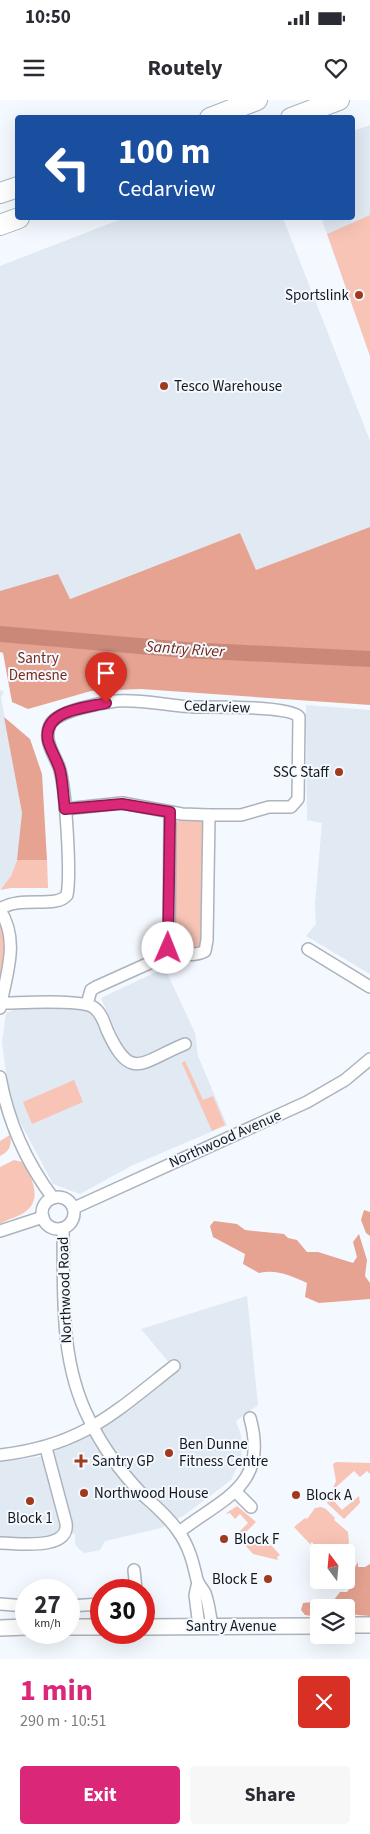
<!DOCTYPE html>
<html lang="en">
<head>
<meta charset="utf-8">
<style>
	body { margin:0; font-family:"Source Sans 3",sans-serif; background:#f7f7f7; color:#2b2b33; height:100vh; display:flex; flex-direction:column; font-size:19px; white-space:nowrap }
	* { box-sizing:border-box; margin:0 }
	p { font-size:16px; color:#7c7c81 }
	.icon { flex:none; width:28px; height:28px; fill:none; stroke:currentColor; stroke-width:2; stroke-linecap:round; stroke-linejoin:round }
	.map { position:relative; height:1559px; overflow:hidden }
	.drawer { display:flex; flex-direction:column; background:#fff; flex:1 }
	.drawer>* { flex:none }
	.top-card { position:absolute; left:15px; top:15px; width:340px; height:105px; border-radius:5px; box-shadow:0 5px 20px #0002; background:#1a4fa0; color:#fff; overflow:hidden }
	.needle { width:32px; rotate:344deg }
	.tools { position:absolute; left:310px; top:1444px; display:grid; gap:10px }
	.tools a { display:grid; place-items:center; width:45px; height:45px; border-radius:5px; background:#fff; box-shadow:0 5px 20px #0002; font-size:25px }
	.speed { position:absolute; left:15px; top:1479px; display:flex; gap:10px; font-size:25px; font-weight:700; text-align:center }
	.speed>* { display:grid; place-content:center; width:65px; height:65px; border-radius:50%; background:#fff; box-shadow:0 5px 20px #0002; line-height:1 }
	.speed small { font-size:12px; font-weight:400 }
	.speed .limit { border:8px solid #d22; background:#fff; color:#111 }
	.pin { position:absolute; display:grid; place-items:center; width:42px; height:42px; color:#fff; margin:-51px -21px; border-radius:50% 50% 50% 0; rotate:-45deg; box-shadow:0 0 5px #0007 }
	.pin .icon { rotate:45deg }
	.me { position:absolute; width:55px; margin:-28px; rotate:1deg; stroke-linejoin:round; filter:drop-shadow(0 0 4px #0008) }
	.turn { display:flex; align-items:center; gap:18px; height:105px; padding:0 20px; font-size:22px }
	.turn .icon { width:65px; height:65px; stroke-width:2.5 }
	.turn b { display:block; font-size:35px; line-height:42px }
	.round { display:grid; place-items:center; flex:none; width:52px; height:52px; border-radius:5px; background:#f7f7f7 }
	.head { display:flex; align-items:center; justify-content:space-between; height:85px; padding:0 20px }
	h1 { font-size:30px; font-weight:700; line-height:38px; color:#db2777 }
	.button { display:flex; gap:10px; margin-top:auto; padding:10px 20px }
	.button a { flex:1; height:58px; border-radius:5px; background:#db2777; color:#fff; font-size:20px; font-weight:700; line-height:58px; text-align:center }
	.button a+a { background:#f7f7f7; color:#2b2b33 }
	.status { display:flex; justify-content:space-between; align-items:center; height:35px; padding:0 25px; background:#fff; direction:ltr }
	.status svg { height:14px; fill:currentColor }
	header { display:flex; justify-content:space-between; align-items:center; height:65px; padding:0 20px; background:#fff; font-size:22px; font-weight:700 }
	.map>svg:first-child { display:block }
	.built { fill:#e1e9f3 }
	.green { fill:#f7c4b6 }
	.forest { fill:#e6a391 }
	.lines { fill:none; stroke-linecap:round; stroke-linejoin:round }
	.river { stroke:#ca8978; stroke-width:16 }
	.minor-casing { stroke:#abb3bd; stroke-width:14 }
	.secondary-casing { stroke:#abb3bd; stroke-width:18 }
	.motorway-casing { stroke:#abb3bd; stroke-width:22 }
	.minor { stroke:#fff; stroke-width:11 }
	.secondary { stroke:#fff; stroke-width:15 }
	.motorway { stroke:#fff; stroke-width:20 }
	.route-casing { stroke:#8e194d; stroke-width:12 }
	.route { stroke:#db2777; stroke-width:9 }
	.poi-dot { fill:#a1391f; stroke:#f4f8ff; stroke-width:2 }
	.labels { text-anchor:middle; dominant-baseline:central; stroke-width:4; stroke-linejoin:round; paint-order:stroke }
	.poi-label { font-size:15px; fill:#15181b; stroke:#f4f8ff; text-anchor:start }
	.park-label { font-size:15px; fill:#7a2b18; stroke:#f4f8ff }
	.street-label { font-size:15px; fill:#15181b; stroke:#f4f8ff }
	.water-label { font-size:16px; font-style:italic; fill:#732411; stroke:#f4f8ff }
</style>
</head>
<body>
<div class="status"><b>10:50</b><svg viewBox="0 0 49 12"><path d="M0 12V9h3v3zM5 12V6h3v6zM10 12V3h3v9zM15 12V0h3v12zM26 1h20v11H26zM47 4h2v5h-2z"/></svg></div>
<header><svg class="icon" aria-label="menu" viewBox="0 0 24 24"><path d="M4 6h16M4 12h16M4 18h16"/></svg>Routely<svg class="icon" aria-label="heart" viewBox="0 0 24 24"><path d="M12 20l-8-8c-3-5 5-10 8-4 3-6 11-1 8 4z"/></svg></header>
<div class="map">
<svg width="370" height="1559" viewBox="0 0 370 1559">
	<rect width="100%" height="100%" fill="#f4f8ff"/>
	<g class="built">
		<path d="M370 25V115L327 134 321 118H352L353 31Z"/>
		<path d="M124 118H283L370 341V427L256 470 240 433 69 499 18 488 0 491V166Z"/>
		<path d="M0 590 4 592 1 597 22 713 19 754 11 776 0 789Z"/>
		<path d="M306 605 370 610V874L306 836 316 824 315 804 322 723 307 720Z"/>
		<path d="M169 866 170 871 167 873 195 933 198 956 227 1025 131 1066 80 1094 53 1084 10 1003 2 942 6 913 18 908 81 907 91 910 106 943 119 938 101 898Z"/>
		<path d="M247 1196 258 1305 236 1321 241 1335 242 1349 241 1359 231 1380 186 1414 161 1428 105 1441 100 1450 91 1452 84 1453 78 1448 75 1444V1434H65L62 1439 0 1443V1362L39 1357 81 1340 175 1270 141 1229Z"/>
	</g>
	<g class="green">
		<path d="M370 115V256L327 134Z"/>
		<path d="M180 719H198L204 723 203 843 197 849H180L174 847 175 724Z"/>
		<path d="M17 760H47L48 788H11L0 790 11 776Z"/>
		<path d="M0 823C8 842 7 858 0 877Z"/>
		<path d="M185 961 203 1000 213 996 225 1025 212 1031 182 963Z"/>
		<path d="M74 980 83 1002 32 1024 23 1002Z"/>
		<path d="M10 1035C12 1045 10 1051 0 1056V1041Z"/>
		<path d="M14 1060 22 1062C32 1076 43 1100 25 1112 18 1117 8 1119 0 1124V1067Z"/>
		<path d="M336 1362 370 1363V1374L367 1371 360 1377 354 1371 335 1388 334 1391 338 1396 333 1400 342 1410 359 1396 360 1403 344 1419 327 1403 336 1381 333 1364Z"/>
		<path d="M237 1406 256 1422 242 1436 248 1443 256 1435 259 1438 262 1435 280 1455 277 1457 278 1460 253 1454 239 1438H233L248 1423 240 1414 235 1419 230 1413 225 1414Z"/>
		<path d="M321 1407 326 1409 335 1418 334 1420 348 1432 349 1443 339 1452H319L312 1442 310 1444 294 1427 305 1418 307 1419 315 1408Z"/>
	</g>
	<g class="forest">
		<path d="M370 427V605L141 589 91 591 28 609 12 602 3 553 0 552V491L58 474 70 499 240 433 256 470Z"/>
		<path d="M4 617 30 639 42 674 47 760H17L22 713Z"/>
		<path d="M364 1110 370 1112V1136L366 1133 361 1120Z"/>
		<path d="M214 1121 237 1124 245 1130 284 1134 288 1138 297 1140 307 1152H318L353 1163 357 1157 353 1142 359 1134 367 1160 365 1176 370 1183V1199L319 1203 305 1197 307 1183C291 1176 277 1169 259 1173L243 1164 245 1154 213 1137 210 1126Z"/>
		<path d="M358 1462V1467H365L370 1464V1516L346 1514V1508H319V1517L305 1515 301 1510 303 1503 321 1501 330 1505 340 1492H347L354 1483 353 1471Z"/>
	</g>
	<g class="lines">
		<path class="river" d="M0 534 186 550 370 559"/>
		<defs>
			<g id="minor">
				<path d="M0 809C21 795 56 809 67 795 71 775 66 687 59 667 54 654 43 640 50 625 56 611 101 603 116 601 143 599 168 606 195 607 212 607 290 606 299 617L298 699 291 707H269L241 715H209L182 714 122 703 65 709"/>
				<path d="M0 810C20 841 6 875 0 908"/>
				<path d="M308 849 370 887"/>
				<path d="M169 854 170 712"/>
				<path d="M1 903C19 903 80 899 93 907 101 912 104 922 107 930 131 983 141 962 185 944"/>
				<path d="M87 904 91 890 96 887 165 856C177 852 194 858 205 851L207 840 209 715"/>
				<path d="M0 977C8 1021 26 1062 53 1098"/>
				<circle cx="58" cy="1113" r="16"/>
				<path d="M74 1108 307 1002 345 980 370 959"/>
				<path d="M63 1128C64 1192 59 1260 89 1319 102 1346 120 1371 141 1393 154 1405 168 1416 178 1431 189 1446 193 1462 197 1480 199 1485 202 1488 205 1493 209 1503 210 1516 212 1526"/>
				<path d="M0 1131 43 1117"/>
				<path d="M0 1355C81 1346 113 1314 174 1266"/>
				<path d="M236 1392 251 1407"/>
				<path d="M179 1432C223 1398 269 1386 250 1318"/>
				<path d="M0 1443C18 1443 70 1451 66 1423L46 1348"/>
				<path d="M134 1470 136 1490"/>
				<path d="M198 1482 195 1495 199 1526"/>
				<path d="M0 1504 26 1506"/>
				<path d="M69 1506 101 1504"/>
			</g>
			<g id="secondary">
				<path d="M346 1525H370"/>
				<path d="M69 1527H101"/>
				<path d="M144 1527 319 1526"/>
				<path d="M0 1528 26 1527"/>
			</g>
			<g id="motorway">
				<path d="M210 18 257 0"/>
				<path d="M291 18 339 0"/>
				<path d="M0 93 18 87"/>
				<path d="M0 125 19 118"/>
			</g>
		</defs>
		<use href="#minor" class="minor-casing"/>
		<use href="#secondary" class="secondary-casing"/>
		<use href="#motorway" class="motorway-casing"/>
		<use href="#minor" class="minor"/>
		<use href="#secondary" class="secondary"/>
		<use href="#motorway" class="motorway"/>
	</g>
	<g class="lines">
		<defs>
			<path id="route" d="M106 603C85 608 42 610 48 641 51 651 57 660 60 670 63 682 63 696 65 709L122 704 170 712 168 848"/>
		</defs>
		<use href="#route" class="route-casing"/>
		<use href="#route" class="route"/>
	</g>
	<g class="poi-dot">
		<circle cx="359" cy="195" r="5"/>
		<circle cx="164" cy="286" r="5"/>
		<circle cx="339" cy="672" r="5"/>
		<circle cx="169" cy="1353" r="5"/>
		<path d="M78.5 1353.5h5v5h5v5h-5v5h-5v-5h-5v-5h5z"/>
		<circle cx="84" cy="1393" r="5"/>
		<circle cx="296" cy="1395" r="5"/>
		<circle cx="30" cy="1401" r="5"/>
		<circle cx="224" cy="1439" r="5"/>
		<circle cx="268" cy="1479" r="5"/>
	</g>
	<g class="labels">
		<g class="poi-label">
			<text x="349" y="195" text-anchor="end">Sportslink</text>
			<text x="174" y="286">Tesco Warehouse</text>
			<text x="329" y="672" text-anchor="end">SSC Staff</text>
			<text x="179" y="1344">Ben Dunne<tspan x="179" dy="17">Fitness Centre</tspan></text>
			<text x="92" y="1361">Santry GP</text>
			<text x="94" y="1393">Northwood House</text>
			<text x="306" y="1395">Block A</text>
			<text x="30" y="1418" text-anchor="middle">Block 1</text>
			<text x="234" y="1439">Block F</text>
			<text x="258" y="1479" text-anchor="end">Block E</text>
		</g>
		<g class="park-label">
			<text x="38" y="558">Santry<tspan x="38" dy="17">Demesne</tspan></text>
		</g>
		<g class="street-label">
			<text transform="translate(217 607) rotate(2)">Cedarview</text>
			<text transform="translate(225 1039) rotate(-24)">Northwood Avenue</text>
			<text transform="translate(65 1190) rotate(-92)">Northwood Road</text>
			<text x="231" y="1526">Santry Avenue</text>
		</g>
		<g class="water-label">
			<text transform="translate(185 549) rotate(4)">Santry River</text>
		</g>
	</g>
</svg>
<div class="tools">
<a><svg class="needle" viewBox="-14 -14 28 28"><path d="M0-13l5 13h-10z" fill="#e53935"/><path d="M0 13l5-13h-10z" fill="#7c7c81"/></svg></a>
<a><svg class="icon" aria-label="layers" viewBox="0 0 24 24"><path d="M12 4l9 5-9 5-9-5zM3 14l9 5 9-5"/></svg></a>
</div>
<div class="speed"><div>27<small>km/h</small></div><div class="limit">30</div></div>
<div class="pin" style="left:106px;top:603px;background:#d93025"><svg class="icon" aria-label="arrive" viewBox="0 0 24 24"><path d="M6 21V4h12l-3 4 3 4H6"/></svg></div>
<svg class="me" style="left:168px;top:848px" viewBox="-20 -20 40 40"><circle r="19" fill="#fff"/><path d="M0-13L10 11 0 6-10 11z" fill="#db2777"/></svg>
<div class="top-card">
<div class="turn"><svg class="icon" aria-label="left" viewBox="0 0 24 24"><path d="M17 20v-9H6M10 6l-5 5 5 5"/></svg><div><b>100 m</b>Cedarview</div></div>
</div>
</div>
<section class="drawer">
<div class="head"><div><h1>1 min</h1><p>290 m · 10:51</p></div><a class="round" style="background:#d93025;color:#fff"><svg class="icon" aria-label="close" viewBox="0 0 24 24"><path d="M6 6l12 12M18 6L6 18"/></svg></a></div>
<div class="button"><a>Exit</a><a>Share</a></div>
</section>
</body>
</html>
